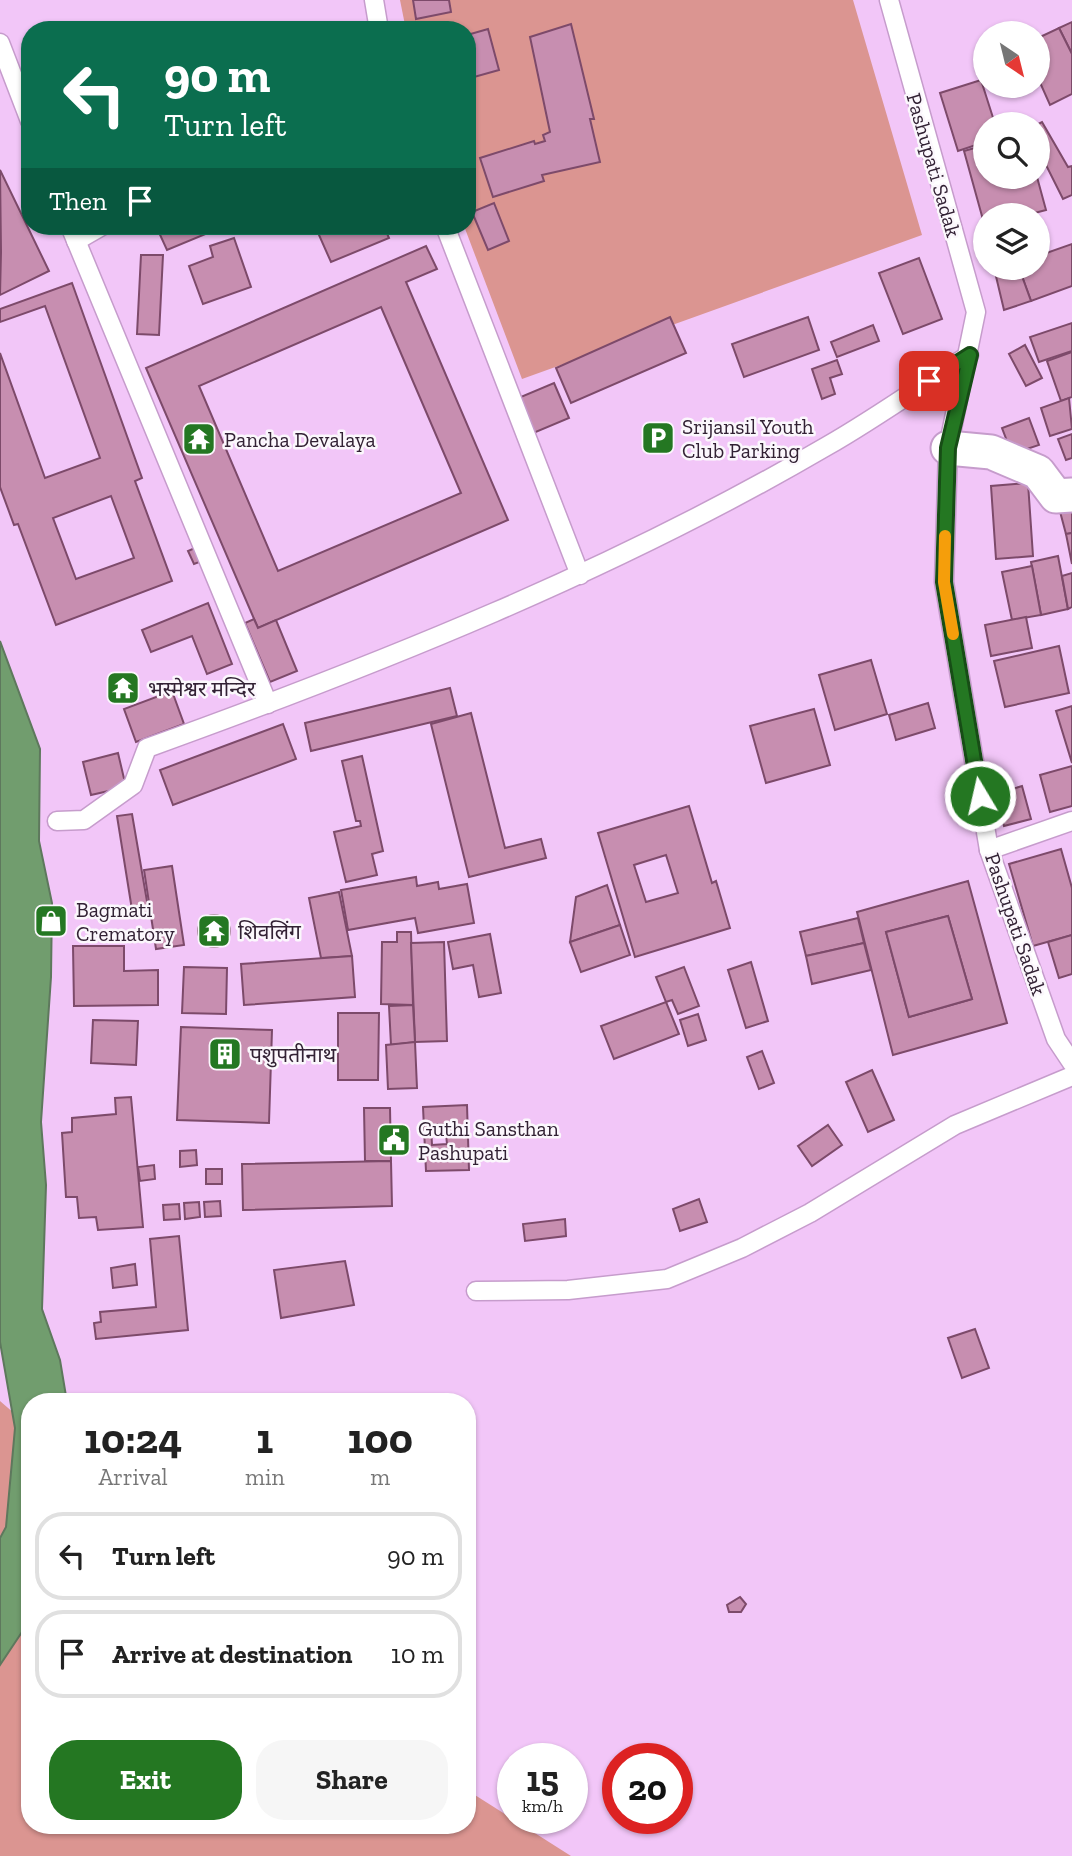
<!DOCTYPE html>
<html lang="en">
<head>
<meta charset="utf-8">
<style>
	body { margin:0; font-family:"Zilla Slab","Noto Sans Devanagari",serif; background:#f6f6f6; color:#222; height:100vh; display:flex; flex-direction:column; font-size:26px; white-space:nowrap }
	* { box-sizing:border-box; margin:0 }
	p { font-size:23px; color:#767676 }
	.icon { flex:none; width:38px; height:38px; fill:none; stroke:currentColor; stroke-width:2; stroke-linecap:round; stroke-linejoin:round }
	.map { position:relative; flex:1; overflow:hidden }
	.side { position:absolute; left:21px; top:1393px; width:455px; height:441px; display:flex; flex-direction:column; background:#fff; border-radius:28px; box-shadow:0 2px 5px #0004 }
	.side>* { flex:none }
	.top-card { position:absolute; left:21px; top:21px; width:455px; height:214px; border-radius:28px; box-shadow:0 2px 5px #0004; background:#0b6e4f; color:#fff; overflow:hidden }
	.needle { width:46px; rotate:145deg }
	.fabs { position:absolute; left:973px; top:21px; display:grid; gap:14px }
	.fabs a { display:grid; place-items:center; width:77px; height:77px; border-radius:50%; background:#fff; box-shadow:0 2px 5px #0004; font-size:35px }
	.speed { position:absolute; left:497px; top:1743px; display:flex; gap:14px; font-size:35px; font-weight:700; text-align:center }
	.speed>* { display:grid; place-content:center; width:91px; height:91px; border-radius:50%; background:#fff; box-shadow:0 2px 5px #0004; line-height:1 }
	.speed small { font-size:18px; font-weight:400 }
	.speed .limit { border:10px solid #d22; background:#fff; color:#111 }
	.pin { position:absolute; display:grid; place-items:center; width:60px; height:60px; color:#fff; margin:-30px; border-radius:14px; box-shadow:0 4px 10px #0006 }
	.me { position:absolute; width:77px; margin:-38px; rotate:351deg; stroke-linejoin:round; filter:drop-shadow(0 0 5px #0008) }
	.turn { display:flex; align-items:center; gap:24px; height:147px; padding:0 28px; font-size:32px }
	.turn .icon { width:91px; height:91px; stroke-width:2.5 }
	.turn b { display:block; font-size:49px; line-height:60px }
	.then { display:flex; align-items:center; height:66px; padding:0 28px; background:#0003; gap:14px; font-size:26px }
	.eta { display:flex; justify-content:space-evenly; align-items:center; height:119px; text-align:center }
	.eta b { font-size:42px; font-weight:700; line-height:49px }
	.primary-button { display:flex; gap:14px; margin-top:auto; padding:14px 28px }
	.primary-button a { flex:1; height:80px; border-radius:28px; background:#247722; color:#fff; font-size:28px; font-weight:700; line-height:80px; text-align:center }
	.primary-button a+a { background:#f6f6f6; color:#222 }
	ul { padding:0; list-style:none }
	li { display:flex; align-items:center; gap:21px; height:88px; margin:0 14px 10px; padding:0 14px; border:4px solid #e0e0e0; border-radius:28px }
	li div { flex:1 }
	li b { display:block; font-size:26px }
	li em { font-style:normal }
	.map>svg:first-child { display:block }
	.forest { fill:#db9591 }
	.water { fill:#719d6e; stroke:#5e785d; stroke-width:2 }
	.building { fill:#c78eb0; stroke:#7d4a6a; stroke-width:2; fill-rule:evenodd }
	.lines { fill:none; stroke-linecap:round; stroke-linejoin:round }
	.service-casing { stroke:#c69ccc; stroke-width:21 }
	.minor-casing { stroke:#c69ccc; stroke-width:37 }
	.service { stroke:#fff; stroke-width:18 }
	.minor { stroke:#fff; stroke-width:33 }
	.route-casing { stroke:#174d16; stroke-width:18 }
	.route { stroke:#247722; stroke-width:12 }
	.slow { stroke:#f59e0b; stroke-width:12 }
	.labels { text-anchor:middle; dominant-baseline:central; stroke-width:5; stroke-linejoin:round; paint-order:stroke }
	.street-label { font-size:21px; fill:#322134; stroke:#fbf7fc }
	.poi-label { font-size:21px; fill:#322134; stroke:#fbf7fc; text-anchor:start }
</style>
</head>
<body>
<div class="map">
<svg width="1072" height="1856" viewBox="0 0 1072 1856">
	<rect width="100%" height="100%" fill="#f2c6f8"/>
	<g class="forest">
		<path d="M400 0H853L922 235 522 379 464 226H467V30H406Z"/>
		<path d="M0 1401 30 1427V1825H467V1790L571 1856H0Z"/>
	</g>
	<path class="water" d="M0 641 40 749 39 841 52 903 51 977 41 1122 46 1185 42 1309 60 1360 67 1402H30V1620L0 1665V1538L6 1527 15 1428 0 1342Z"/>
	<g class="building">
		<path d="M413 0H449L451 12 416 19Z"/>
		<path d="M1072 22V54L1059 28Z"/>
		<path d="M571 24 594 119H590L600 162 542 175 544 181 493 197 480 158 534 141 535 144 545 141 543 135 550 132 530 37Z"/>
		<path d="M1059 28 1072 54V94L1050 105 1038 78V38Z"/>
		<path d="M488 29 499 70 467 79V35Z"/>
		<path d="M981 80 995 124H985V142L958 151 940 93Z"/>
		<path d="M1042 122 1068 167 1072 166V195L1063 199 1043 159 1038 161V124Z"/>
		<path d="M985 145V177H1037L1046 210 1027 215H985V227L964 151Z"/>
		<path d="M0 170 49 271 0 295 1 252Z"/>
		<path d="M494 203 509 241 488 250 472 212Z"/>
		<path d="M156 226H205L208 233 167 250Z"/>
		<path d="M315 226H392L385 229 389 238 331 262Z"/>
		<path d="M234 238 251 287 203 304 189 266 213 257 210 246Z"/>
		<path d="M1072 244V286L1031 301 1019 268H1038V256Z"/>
		<path d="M426 246 437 269 406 282 508 520 258 628 146 368ZM381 307 461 493 278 571 199 386Z"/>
		<path d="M141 255H163L159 335 137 334Z"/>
		<path d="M919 258 942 319 903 334 879 273Z"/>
		<path d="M994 268H1019L1031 301 1004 310Z"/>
		<path d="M72 283 142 478 135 481 172 581 56 625 18 524 14 525 0 487V353L45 478 100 458 45 306 0 322V309ZM111 496 134 558 76 579 53 518Z"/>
		<path d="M670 317 686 353 571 403 556 368Z"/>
		<path d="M808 317 819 350 744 377 732 344Z"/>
		<path d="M1072 323V351L1039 362 1030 337Z"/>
		<path d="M873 325 879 341 837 357 831 342Z"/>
		<path d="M1025 345 1042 378 1026 386 1009 354Z"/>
		<path d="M1072 352V397L1061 401 1047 361Z"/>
		<path d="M837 360 842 374 830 378 835 394 822 399 812 369Z"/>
		<path d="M554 383 569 418 531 434 516 399Z"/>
		<path d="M1069 398 1072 429 1050 436 1041 408Z"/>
		<path d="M1029 418 1039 445 1012 454 1002 428Z"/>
		<path d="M1072 434V458L1066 460 1058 439Z"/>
		<path d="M1028 483 1033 556 996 559 991 486Z"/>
		<path d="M1072 501V533L1066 534 1058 504Z"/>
		<path d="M1072 533V564L1066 534Z"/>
		<path d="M197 547 202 561 194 564 188 551Z"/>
		<path d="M1058 556 1068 609 1041 615 1031 562Z"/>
		<path d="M1032 566 1041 615 1012 620 1002 572Z"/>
		<path d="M1072 573V607L1068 609 1062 576Z"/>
		<path d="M208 603 232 664 207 674 192 636 151 652 142 630Z"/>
		<path d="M1026 617 1032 648 991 656 985 625Z"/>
		<path d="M254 619 258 628 276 620 297 671 270 682 245 623Z"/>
		<path d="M1059 646 1069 693 1005 707 994 661Z"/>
		<path d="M871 660 887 714 835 730 819 675Z"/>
		<path d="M450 688 457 716 311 751 305 723Z"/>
		<path d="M172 691 184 724 136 742 124 709Z"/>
		<path d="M928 703 935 728 896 740 889 715Z"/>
		<path d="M1072 706V763L1056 711Z"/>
		<path d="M814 709 830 765 766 783 750 726Z"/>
		<path d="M471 713 505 848 541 839 546 858 469 877 431 724Z"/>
		<path d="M283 724 296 759 173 805 160 770Z"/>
		<path d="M118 753 126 787 91 795 83 762Z"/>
		<path d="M362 756 383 851 372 854 377 875 346 882 334 832 361 826 360 821H356L342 761Z"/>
		<path d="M1072 766V806L1050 812 1040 775Z"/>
		<path d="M1022 786 1031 819 1004 826 996 794Z"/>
		<path d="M689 806 712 883 716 881 730 928 635 957 598 833ZM666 855 678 893 646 902 634 865Z"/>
		<path d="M132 814 149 913 133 916 117 816Z"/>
		<path d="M1061 849 1072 888V935L1033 946 1009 864Z"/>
		<path d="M172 866 184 945 156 949 144 870Z"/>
		<path d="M416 877 417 886 438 882 439 889 467 884 474 923 418 933 415 918 348 930 341 890Z"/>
		<path d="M968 881 1007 1023 893 1055 857 912ZM948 916 972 999 909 1017 886 932Z"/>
		<path d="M607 885 620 925 570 942 576 897Z"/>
		<path d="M339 892 352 956 321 958 309 898Z"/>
		<circle cx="214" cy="931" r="16"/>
		<path d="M948 916 972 999 909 1017 886 932Z"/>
		<path d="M858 918 864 943 806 956 800 932Z"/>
		<path d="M620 925 630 955 581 972 570 942Z"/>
		<path d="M397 932H411L413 1005 381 1004 382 942H397Z"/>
		<path d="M490 934 501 993 479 997 473 965 453 969 448 942Z"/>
		<path d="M1072 935V974L1059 978 1048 942Z"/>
		<path d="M444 942 447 1041 415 1042 411 943Z"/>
		<path d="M864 943 871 970 812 984 806 956Z"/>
		<path d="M73 946H124V971L158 970V1005L74 1006Z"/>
		<path d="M352 956 355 997 244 1005 241 964Z"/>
		<path d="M751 962 768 1021 746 1028 728 970Z"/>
		<path d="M184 967 227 968 226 1014 182 1013Z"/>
		<path d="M684 967 699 1006 678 1014 672 1000 666 1002 656 977Z"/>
		<path d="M666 1002 679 1034 614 1059 601 1026Z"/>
		<path d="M413 1005 415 1042 391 1045 389 1006Z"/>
		<path d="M338 1013H379L378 1080H338Z"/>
		<path d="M698 1014 706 1040 688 1046 680 1020Z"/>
		<path d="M93 1020 138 1021 136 1065 91 1063Z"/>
		<path d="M181 1027 272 1030 269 1123 177 1120Z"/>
		<path d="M415 1042 417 1088 388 1089 386 1045Z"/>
		<path d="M762 1051 774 1083 759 1089 747 1057Z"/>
		<path d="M872 1070 894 1120 868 1132 846 1082Z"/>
		<path d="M131 1097 143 1227 98 1230 96 1217 79 1218 77 1197H66L62 1133 72 1132V1118L116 1114 115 1098Z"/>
		<path d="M467 1105 469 1170 426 1171 423 1107ZM445 1124 447 1144 432 1145 431 1125Z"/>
		<path d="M364 1108H390L391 1161H365Z"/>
		<path d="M828 1125 842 1145 812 1166 798 1146Z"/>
		<path d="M196 1150 197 1165 180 1167V1151Z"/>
		<path d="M391 1161 392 1206 243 1210 242 1164Z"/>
		<path d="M154 1165 155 1179 140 1181 138 1167Z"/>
		<rect x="206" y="1169" width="16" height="15"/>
		<path d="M699 1199 707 1222 680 1231 673 1209Z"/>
		<path d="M220 1201 221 1216 205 1217 204 1202Z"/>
		<path d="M199 1202 200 1217 185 1219 184 1203Z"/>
		<path d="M179 1204 180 1219 164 1220 163 1205Z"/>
		<path d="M565 1219 566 1236 525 1241 523 1224Z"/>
		<path d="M179 1236 188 1330 96 1339 94 1323 101 1322 100 1312 156 1307 150 1239Z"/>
		<path d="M345 1261 354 1305 281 1318 274 1270Z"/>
		<path d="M135 1264 137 1285 113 1288 111 1268Z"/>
		<path d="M975 1329 989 1368 962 1378 948 1338Z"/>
		<path d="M740 1597 746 1604 741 1612H729L727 1605Z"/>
	</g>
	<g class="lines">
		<defs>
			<g id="service">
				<path d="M374 0 379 30"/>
				<path d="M889 0 976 312 948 448 944 582 989 850 1056 1039 1072 1063"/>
				<path d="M0 43 30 121"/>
				<path d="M70 226 268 704"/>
				<path d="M445 226 580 575"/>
				<path d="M76 241 102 226"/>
				<path d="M57 821 84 820 133 785 147 748C380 664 613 571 827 446 876 418 922 385 969 355"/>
				<path d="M989 850 1072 821"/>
				<path d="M476 1291 568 1290 667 1279 742 1248 810 1213 955 1125 1072 1076"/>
			</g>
			<path id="minor" d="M948 448 991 452 1038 472 1056 496 1072 495"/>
		</defs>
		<use href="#service" class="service-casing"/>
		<use href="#minor" class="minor-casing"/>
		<use href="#service" class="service"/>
		<use href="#minor" class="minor"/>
	</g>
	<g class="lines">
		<defs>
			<path id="route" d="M929 381 970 355 948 448 944 582 980 796"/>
		</defs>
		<use href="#route" class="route-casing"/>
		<use href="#route" class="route"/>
		<path class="slow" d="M945 536 944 582 953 634"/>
	</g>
	<defs>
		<symbol id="parking-square" viewBox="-11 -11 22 22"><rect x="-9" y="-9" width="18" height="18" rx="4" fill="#247722" stroke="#fbf7fc"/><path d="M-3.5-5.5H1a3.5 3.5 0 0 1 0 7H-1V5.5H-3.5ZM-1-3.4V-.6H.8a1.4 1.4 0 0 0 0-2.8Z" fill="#fff"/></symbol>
		<symbol id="temple-square" viewBox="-11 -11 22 22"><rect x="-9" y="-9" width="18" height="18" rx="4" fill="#247722" stroke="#fbf7fc"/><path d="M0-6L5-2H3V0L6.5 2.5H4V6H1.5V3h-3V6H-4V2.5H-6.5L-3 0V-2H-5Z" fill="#fff"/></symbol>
		<symbol id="shop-square" viewBox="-11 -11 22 22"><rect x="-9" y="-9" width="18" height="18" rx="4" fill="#247722" stroke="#fbf7fc"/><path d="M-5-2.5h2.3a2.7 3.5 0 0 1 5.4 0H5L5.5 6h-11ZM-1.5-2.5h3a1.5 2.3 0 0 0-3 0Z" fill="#fff"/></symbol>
		<symbol id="building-square" viewBox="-11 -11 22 22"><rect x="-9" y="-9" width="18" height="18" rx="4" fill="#247722" stroke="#fbf7fc"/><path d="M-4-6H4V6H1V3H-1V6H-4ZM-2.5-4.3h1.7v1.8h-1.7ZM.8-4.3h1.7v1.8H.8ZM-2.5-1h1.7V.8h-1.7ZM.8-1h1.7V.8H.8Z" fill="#fff"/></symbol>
		<symbol id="civic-square" viewBox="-11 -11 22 22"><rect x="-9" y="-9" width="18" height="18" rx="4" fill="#247722" stroke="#fbf7fc"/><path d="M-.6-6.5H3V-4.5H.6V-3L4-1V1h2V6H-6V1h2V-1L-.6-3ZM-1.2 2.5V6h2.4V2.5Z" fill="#fff"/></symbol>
	</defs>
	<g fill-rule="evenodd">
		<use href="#parking-square" x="639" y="419" width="38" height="38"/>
		<use href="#temple-square" x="180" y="420" width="38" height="38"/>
		<use href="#temple-square" x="104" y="669" width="38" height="38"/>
		<use href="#shop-square" x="32" y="902" width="38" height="38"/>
		<use href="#temple-square" x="195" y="912" width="38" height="38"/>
		<use href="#building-square" x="206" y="1035" width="38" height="38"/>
		<use href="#civic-square" x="375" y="1121" width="38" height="38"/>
	</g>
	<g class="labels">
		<g class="street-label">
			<text transform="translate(934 165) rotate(74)">Pashupati Sadak</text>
			<text transform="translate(1016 924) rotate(71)">Pashupati Sadak</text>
		</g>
		<g class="poi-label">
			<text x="682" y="426">Srijansil Youth<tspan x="682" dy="24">Club Parking</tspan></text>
			<text x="224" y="439">Pancha Devalaya</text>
			<text x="148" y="688">भस्मेश्वर मन्दिर</text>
			<text x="76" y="909">Bagmati<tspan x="76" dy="24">Crematory</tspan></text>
			<text x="238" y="931">शिवलिंग</text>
			<text x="250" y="1054">पशुपतीनाथ</text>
			<text x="418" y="1128">Guthi Sansthan<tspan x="418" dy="24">Pashupati</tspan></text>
		</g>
	</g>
</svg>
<div class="fabs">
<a><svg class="needle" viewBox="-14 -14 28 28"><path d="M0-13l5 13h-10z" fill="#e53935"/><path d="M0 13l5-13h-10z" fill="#767676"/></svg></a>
<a><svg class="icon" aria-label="search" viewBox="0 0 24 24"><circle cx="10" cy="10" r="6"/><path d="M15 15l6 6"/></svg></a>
<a><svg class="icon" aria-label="layers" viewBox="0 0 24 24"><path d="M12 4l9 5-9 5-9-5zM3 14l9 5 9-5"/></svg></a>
</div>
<div class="speed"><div>15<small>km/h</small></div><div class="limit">20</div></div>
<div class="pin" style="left:929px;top:381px;background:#d93025"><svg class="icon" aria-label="arrive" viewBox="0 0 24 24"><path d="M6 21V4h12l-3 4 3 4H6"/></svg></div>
<svg class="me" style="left:980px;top:796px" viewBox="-20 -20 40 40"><circle r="17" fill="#247722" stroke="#fff" stroke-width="3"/><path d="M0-11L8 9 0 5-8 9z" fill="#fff"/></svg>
<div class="top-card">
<div class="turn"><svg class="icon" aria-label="left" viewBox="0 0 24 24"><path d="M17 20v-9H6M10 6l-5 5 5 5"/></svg><div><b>90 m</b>Turn left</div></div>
<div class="then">Then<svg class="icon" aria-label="arrive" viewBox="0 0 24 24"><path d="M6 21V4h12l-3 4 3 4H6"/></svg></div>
</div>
<section class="side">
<div class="eta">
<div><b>10:24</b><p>Arrival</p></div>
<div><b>1</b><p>min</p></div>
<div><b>100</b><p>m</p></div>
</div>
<ul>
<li><svg class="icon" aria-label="left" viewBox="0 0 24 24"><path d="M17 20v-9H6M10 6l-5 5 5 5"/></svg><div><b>Turn left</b></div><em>90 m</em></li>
<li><svg class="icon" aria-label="arrive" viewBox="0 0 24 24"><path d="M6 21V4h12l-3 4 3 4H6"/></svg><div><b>Arrive at destination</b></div><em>10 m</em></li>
</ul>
<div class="primary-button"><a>Exit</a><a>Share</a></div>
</section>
</div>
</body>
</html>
